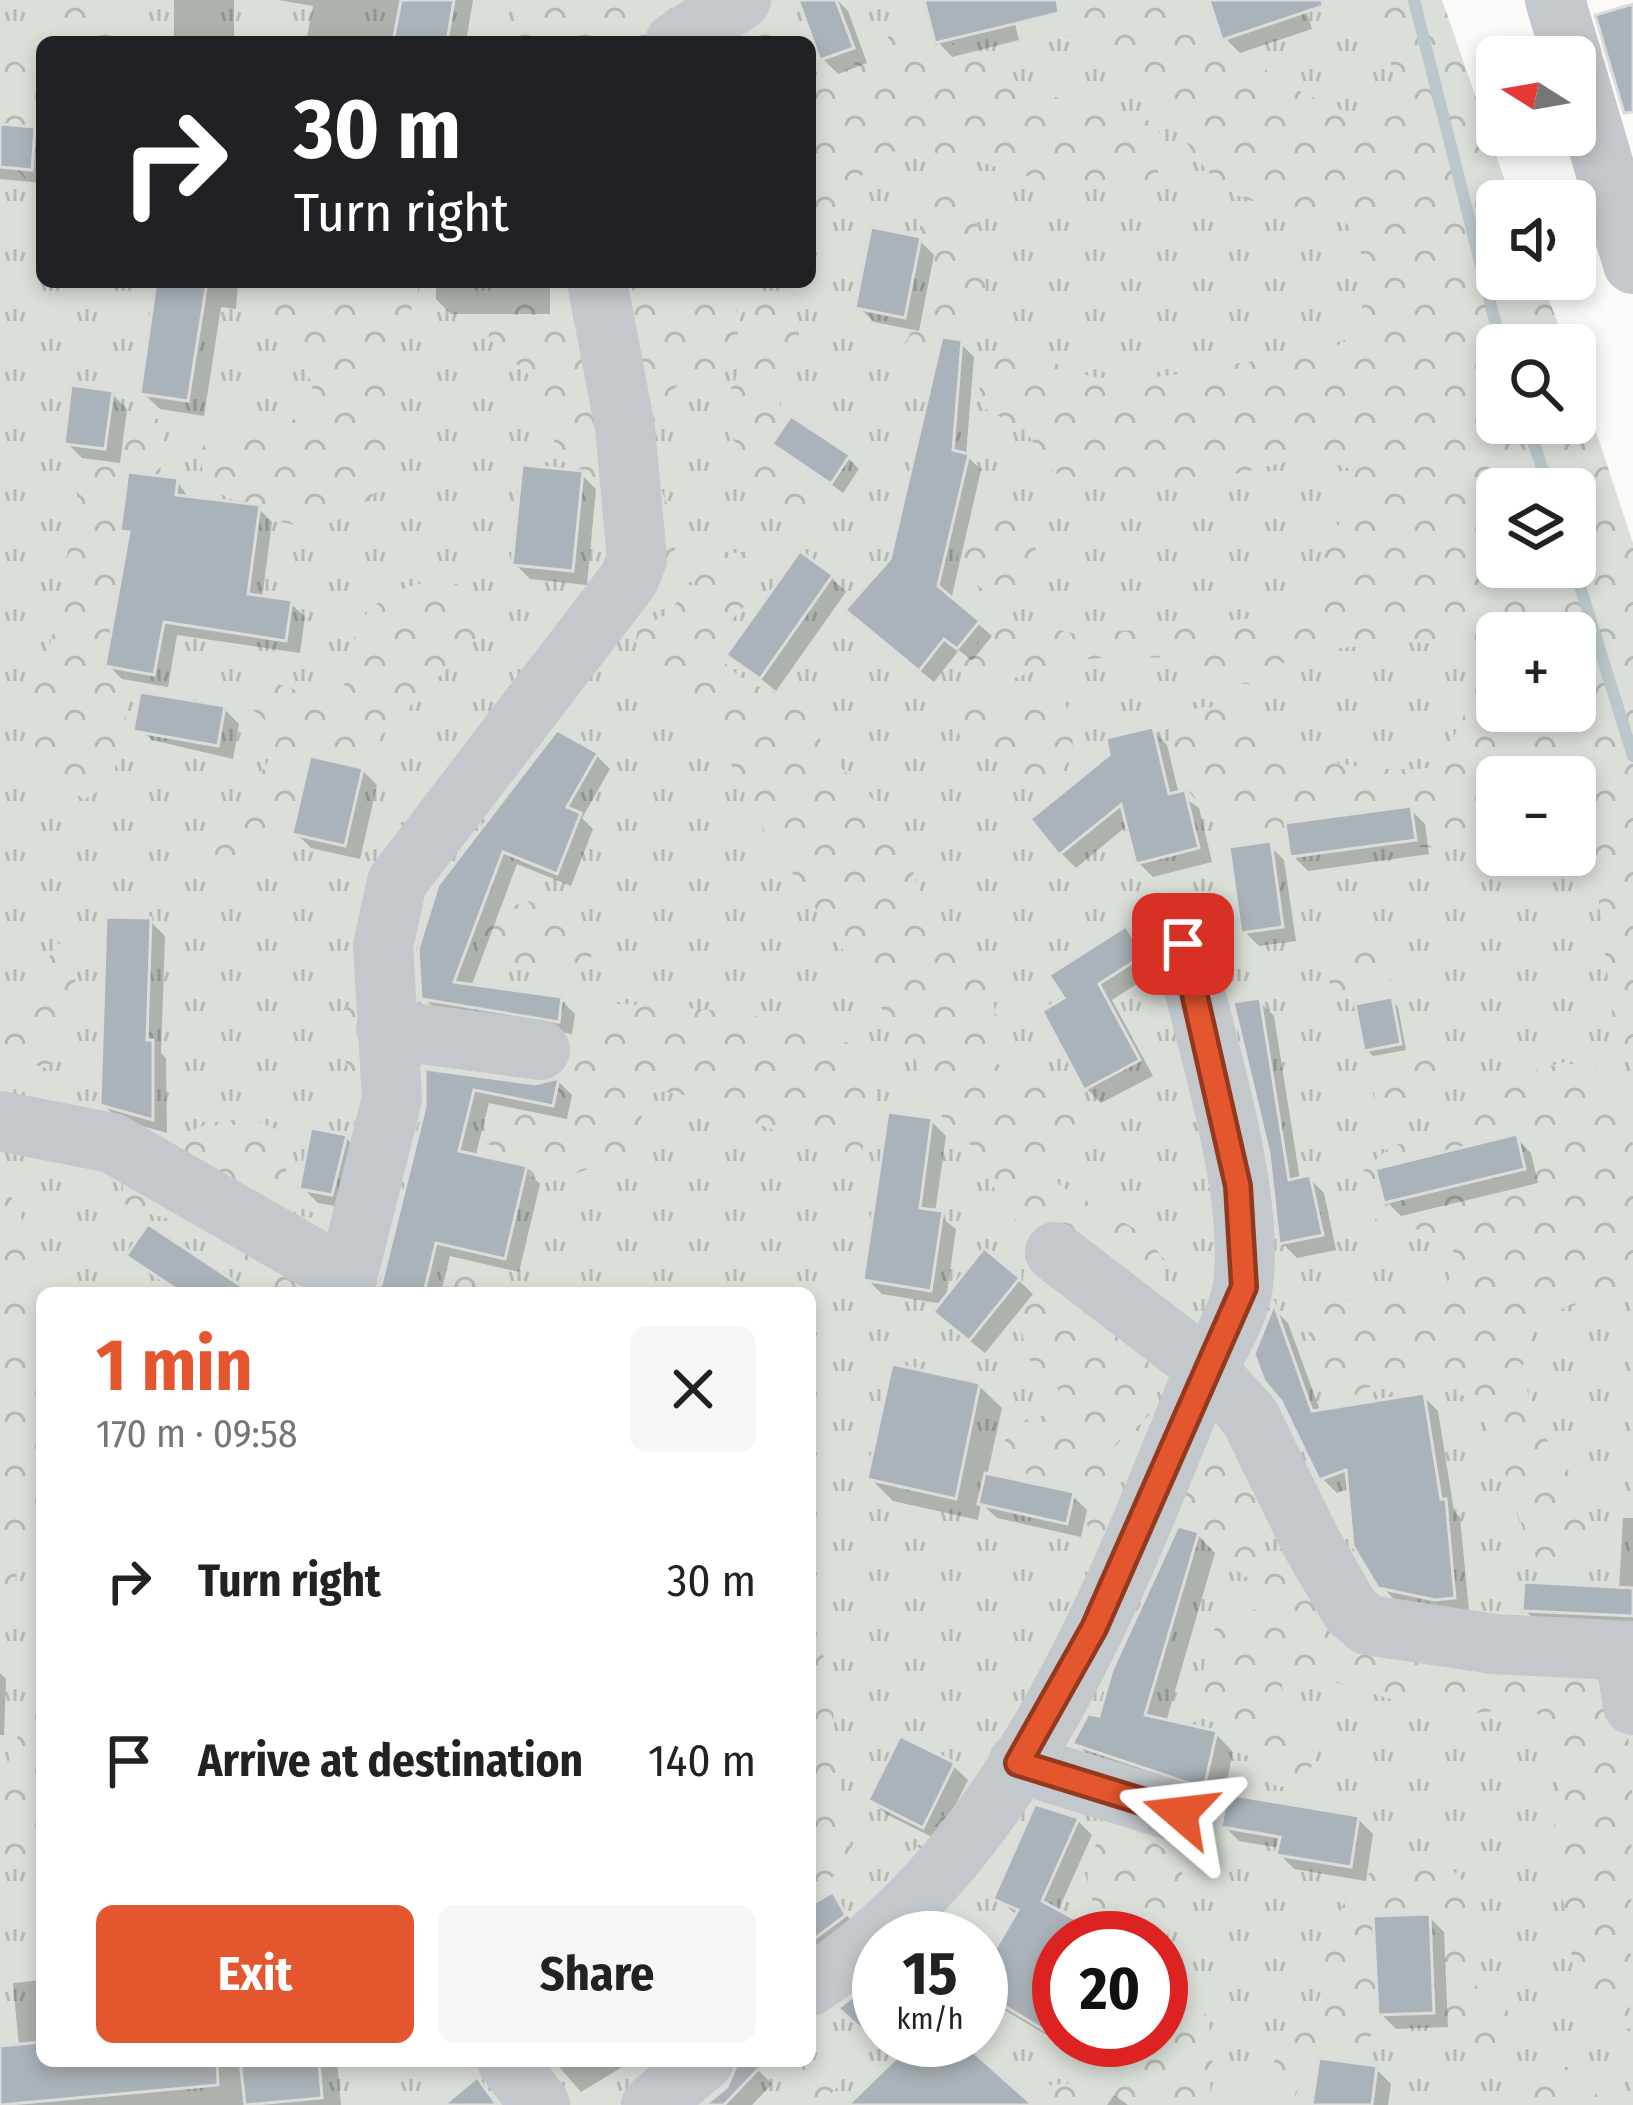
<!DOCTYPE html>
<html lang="en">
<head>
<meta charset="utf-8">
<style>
	body { margin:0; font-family:"Fira Sans Condensed",sans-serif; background:#f6f6f6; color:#222; height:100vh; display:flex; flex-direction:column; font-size:45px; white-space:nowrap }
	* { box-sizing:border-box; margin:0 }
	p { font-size:39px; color:#767676 }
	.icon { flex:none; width:66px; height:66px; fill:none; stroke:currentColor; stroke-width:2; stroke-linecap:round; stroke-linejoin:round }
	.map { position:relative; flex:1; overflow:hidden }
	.panel { position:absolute; left:36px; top:1287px; width:780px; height:780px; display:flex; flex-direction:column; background:#fff; border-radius:18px; box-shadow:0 6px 18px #0003 }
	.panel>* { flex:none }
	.top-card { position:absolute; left:36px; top:36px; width:780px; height:252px; border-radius:18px; box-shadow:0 6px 18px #0003; background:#202124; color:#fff; overflow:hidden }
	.needle { width:78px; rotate:281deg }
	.fabs { position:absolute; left:1476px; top:36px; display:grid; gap:24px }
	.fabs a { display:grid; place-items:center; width:120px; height:120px; border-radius:18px; background:#fff; box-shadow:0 6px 18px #0003; font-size:60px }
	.speed { position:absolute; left:852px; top:1911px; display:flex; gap:24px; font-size:60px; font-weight:700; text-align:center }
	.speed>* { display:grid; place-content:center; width:156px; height:156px; border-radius:50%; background:#fff; box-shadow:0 6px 18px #0003; line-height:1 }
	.speed small { font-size:30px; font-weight:400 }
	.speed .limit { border:18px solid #d22; background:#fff; color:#111 }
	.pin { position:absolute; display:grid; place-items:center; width:102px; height:102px; color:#fff; margin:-51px; border-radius:24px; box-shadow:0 6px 18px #0006 }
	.me { position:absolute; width:132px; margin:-66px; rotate:287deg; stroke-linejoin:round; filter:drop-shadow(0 0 9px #0008) }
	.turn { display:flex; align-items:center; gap:42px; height:252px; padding:0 60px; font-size:54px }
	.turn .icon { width:156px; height:156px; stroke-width:2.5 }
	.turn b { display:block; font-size:84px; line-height:102px }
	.round { display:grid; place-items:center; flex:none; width:126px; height:126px; border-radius:18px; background:#f6f6f6 }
	.summary { display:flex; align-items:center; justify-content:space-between; height:204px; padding:0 60px }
	h1 { font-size:72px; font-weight:700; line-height:90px; color:#e4572e }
	.primary-button { display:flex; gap:24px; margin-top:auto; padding:24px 60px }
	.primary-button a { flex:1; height:138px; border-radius:18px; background:#e4572e; color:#fff; font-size:48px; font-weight:700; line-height:138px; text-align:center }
	.primary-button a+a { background:#f6f6f6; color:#222 }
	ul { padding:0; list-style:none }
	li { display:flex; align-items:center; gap:36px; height:180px; padding:0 60px }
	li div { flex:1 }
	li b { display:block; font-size:45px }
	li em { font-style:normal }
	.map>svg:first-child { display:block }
	.grass { fill:url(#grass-tufts); fill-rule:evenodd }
	.forest { fill:url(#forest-crowns); fill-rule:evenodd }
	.shadow { fill:#0003 }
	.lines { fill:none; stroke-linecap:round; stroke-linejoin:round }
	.stream { stroke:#bbc7cb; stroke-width:12 }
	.building { fill:#aab3b9; stroke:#dcdcda; stroke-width:3 }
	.minor { stroke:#c3c8cc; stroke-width:60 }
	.route-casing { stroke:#94391e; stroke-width:30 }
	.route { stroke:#e4572e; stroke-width:21 }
</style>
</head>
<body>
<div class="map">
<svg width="1633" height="2105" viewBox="0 0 1633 2105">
	<defs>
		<pattern id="grass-tufts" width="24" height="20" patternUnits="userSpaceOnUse" patternTransform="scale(3)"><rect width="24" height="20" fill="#dadfd7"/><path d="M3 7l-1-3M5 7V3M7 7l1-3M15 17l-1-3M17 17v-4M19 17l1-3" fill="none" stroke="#b4b9b4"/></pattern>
		<pattern id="forest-crowns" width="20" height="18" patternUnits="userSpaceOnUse" patternTransform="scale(3)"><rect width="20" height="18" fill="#dadfd7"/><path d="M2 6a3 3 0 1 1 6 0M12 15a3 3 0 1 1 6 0" fill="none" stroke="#b4b9b4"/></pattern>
	</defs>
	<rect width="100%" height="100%" fill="#fafaf8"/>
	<path class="grass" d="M0 0H1414L1497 345V567H1574L1633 756V2105H0ZM42 42H810V282H42ZM1497 633H1575V711H1497ZM1497 777H1575V855H1497ZM42 1293H810V2061H42ZM879 1938H981V2040H879ZM1059 1938H1161V2040H1059Z"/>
	<g class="forest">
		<path d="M63 0H114L118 42H57Z"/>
		<path d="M516 0H779L788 42H519Z"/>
		<path d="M1024 0H1166L1292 88 1373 124 1393 116C1403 74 1382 35 1360 0H1442L1512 201H1497V279H1541L1566 345H1497V423H1575V368L1633 543V1057L1614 1029 1597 886 1574 855 1575 777H1497V846C1436 852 1375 843 1314 837 1291 835 1262 836 1241 828 1207 815 1147 767 1175 726 1182 716 1190 708 1204 707 1230 706 1246 731 1268 741 1316 763 1377 773 1429 768 1446 751 1455 737 1464 715 1495 633 1418 639 1364 646 1341 648 1312 650 1291 658 1275 665 1268 687 1246 684 1225 682 1207 665 1186 661 1146 654 1097 656 1058 664 1024 671 995 694 961 677L962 663 999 617 1081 635 1296 614C1320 594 1317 576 1327 547 1338 516 1362 507 1353 470L1324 460 1290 461 1156 492 1104 490 1053 472 1026 431 982 407 979 383 1002 338 1032 343C1081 403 1183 372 1247 362 1271 358 1295 362 1319 355 1368 341 1372 280 1357 240 1341 195 1279 213 1246 199 1184 173 1175 95 1123 57 1091 34 1040 41 1024 0ZM1497 489H1575V567H1497ZM1497 633H1575V711H1497Z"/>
		<path d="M903 25 924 26 1036 92 1150 121 1166 142 1157 175C1067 222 966 128 871 156 860 189 830 215 810 249V74L836 78Z"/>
		<path d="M0 43 42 86V197L0 152Z"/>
		<path d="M942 182 961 185C978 207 997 300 977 323 961 343 939 343 926 365L913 369 901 354 927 295 919 215Z"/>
		<path d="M238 282H419C415 316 388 343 386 377 384 404 395 433 391 460 387 483 380 490 363 504 306 552 259 511 203 485L201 451 214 426 290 423 306 407 313 385C295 346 247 318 238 282Z"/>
		<path d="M501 282H606L620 294 663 282H717C745 308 745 342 719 370 666 375 641 421 655 473 661 493 675 515 675 536 676 564 671 585 653 606L624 592 591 506 551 436 529 375 489 338 488 317Z"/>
		<path d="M755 295C841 302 774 375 780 416 785 453 807 471 825 498L820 511 801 520 779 518 745 483 725 402 753 341 744 301Z"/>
		<path d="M137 407 162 422 163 453 120 758 105 787 85 799 38 776 31 700 58 619 74 507 86 466Z"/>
		<path d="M990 510 1023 520 1036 534 1035 579 1013 601 990 596 957 567C959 539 964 523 990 510Z"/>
		<path d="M743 552C770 582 747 609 720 628L718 655C741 684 764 690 799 699L816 724 823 750 884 810 904 842 928 921 989 987 996 1014 990 1044 998 1064 1013 1074 1056 1077 1070 1093 1075 1123 1060 1138 1047 1142 1044 1161 1059 1185 1142 1233 1164 1259 1167 1297 1148 1356 1152 1410C1143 1428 1119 1434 1112 1453 1099 1485 1125 1513 1104 1549L1095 1545 1083 1514 1000 1454C1008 1422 1033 1410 1064 1419L1067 1411 1056 1385 1029 1359 1019 1322 1026 1250 1021 1227 990 1182 975 1148 951 1130 924 1089 916 1061 755 816 717 734 691 710 666 698 649 677 636 643 637 630 667 614 716 555Z"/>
		<path d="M439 580 457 584 482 604 478 637 258 861 227 866 215 856C218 807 268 785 279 732L253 710 251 693 262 681C289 683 306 700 334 698 352 679 349 670 353 645 358 603 402 585 439 580Z"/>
		<path d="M1042 689 1064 700C1076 732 1081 769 1042 782L962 742 956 725 970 702Z"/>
		<path d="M529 901 591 933 595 950C594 952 586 966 584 967 569 980 494 969 477 959L489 913Z"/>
		<path d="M1360 937 1384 939 1398 951V973C1378 992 1363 993 1337 991L1323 975 1338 941Z"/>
		<path d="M61 942H71L82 952 57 1058 44 1068 18 1059 0 1064V1031L25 1025C42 1000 38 960 61 942Z"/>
		<path d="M376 995 348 1293H271C242 1265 225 1237 184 1223 163 1215 140 1216 123 1202V1179C169 1136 231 1095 290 1138L283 1202 291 1215 321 1219C346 1193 361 1119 352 1083 342 1038 314 1013 376 995Z"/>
		<path d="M614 1004C687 1006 813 1014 872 1057L878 1086 860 1160 848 1158 842 1147 826 1139 786 1135 686 1095 657 1091 642 1101 641 1133 623 1158C604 1161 549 1186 541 1183 523 1177 502 1154 487 1142 481 1105 520 1074 548 1054 556 1049 566 1048 572 1041 587 1026 595 1015 614 1004Z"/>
		<path d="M1405 1052 1447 1059 1453 1076C1436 1110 1417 1130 1378 1110 1367 1080 1379 1066 1405 1052Z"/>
		<path d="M1564 1062 1620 1077 1633 1145V1274L1627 1289 1562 1309 1531 1335 1522 1368 1534 1421 1576 1482 1593 1525 1589 1564 1568 1572 1545 1569C1498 1514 1512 1371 1402 1376 1375 1377 1359 1398 1335 1403 1300 1370 1298 1339 1324 1301 1353 1296 1423 1306 1442 1289 1448 1284 1453 1271 1457 1263L1449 1239C1403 1217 1358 1245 1363 1171L1390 1147 1463 1123 1478 1100 1509 1078Z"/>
		<path d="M0 1184C56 1240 0 1313 42 1358V1553L33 1546 18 1551 12 1621 0 1643Z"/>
		<path d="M456 1258C478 1262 497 1269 503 1293H438L442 1276Z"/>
		<path d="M1237 1432 1264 1475C1255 1526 1243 1566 1310 1570L1369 1656 1417 1657 1553 1639 1603 1684 1626 1717 1632 1770 1630 2029C1569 2013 1575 1984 1570 1933 1568 1905 1553 1881 1552 1853 1551 1815 1579 1749 1546 1719 1527 1702 1489 1714 1466 1713 1408 1709 1352 1686 1297 1670L1282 1678C1278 1724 1347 1749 1292 1788L1274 1785 1256 1758 1232 1751 1206 1705 1203 1673 1209 1636 1226 1615 1265 1608 1263 1587C1227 1567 1192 1538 1178 1497L1205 1433Z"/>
		<path d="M810 1650 819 1651 830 1665 839 1798 852 1850 845 1872 820 1882 810 1880Z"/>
		<path d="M42 1704V1838L19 1867 0 1869C0 1805 0 1742 42 1704Z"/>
		<path d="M956 1801 983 1815 988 1853 959 1911 968 1938H886L879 1914 915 1849Z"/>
		<path d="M1107 1828C1142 1831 1172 1846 1186 1880L1161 1952V1938H1098C1096 1886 1071 1875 1107 1828Z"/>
		<path d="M1415 1851C1488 1877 1476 1913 1469 1977L1484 1995 1506 2007C1514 2027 1506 2033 1491 2047L1463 2043 1440 2025H1389L1305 2075 1291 2105H1257C1261 2059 1299 2042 1317 2003 1326 1984 1323 1959 1329 1939 1344 1892 1368 1863 1415 1851Z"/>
		<path d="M981 1950 1059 2002V2040H1161V2014L1177 1999 1194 1994C1218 2021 1213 2070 1208 2105H1039L1044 2087C1071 2079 1112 2087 1131 2077L1132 2062 1117 2051 1048 2058 981 2013Z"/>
		<path d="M812 2060 831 2062 844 2076C830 2105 807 2105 769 2105L787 2078Z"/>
		<path d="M1557 2065 1575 2069 1605 2105H1524L1525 2079 1536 2066Z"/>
	</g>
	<g class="shadow">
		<rect x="174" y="0" width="60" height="42"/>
		<path d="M278 0H473L466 42H306L313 6Z"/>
		<path d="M821 0H837L848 11 867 63 838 74 823 59Z"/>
		<path d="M928 0H1009L1019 40 952 57 938 42Z"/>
		<path d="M1237 0H1303L1312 29 1240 53 1225 38Z"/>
		<path d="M0 127 34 130 42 138V183L0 179Z"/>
		<path d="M919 240 934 255 919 331 874 322 859 307Z"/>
		<path d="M156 282H238L236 309 221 307 204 416 160 409 143 393Z"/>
		<path d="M436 282H550V314H451L436 299Z"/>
		<path d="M960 343 974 357 966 455 981 470 951 600 992 636 972 661 959 650 934 682 863 624 893 560Z"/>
		<path d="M112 394 127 409 120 463 82 458 67 443Z"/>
		<path d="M776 443 848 458 859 469 843 493Z"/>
		<path d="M581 474 596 489 587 585 530 579 515 564Z"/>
		<path d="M177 481 190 500 258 508 272 522 262 599 290 603 305 617 300 653 177 635 168 687 122 679 108 665 131 537 124 530Z"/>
		<path d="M831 577 846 592 776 691 730 654Z"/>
		<path d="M224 709 239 724 233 759 152 740 137 725Z"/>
		<path d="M1152 730 1167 745 1179 794 1199 808 1212 862 1153 877 1138 862 1129 824 1076 868 1061 853Z"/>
		<path d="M596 755 610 769 582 818 593 829 571 886 517 864 471 987 561 1000 575 1014 572 1034 438 1012 424 998 440 887Z"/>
		<path d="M362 770 377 785 360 859 311 848 296 833Z"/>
		<path d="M1410 809 1425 824 1429 854 1308 871 1293 856Z"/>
		<path d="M1269 845 1284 860 1296 941 1259 946 1244 931Z"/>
		<path d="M150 921 165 936 161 1053 166 1058 167 1133 118 1119 103 1104Z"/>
		<path d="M1125 930 1157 971 1112 1000 1153 1076 1101 1103 1086 1088 1068 999Z"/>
		<path d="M1391 1000 1398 1007 1406 1050 1373 1056 1367 1050Z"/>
		<path d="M1259 1001 1274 1016 1300 1180 1309 1178 1324 1193 1336 1250 1297 1258 1282 1243Z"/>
		<path d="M428 1073 536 1087 558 1081 572 1095 567 1119 489 1103 475 1158 525 1169 540 1184 519 1272 450 1256 441 1293H383L428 1108Z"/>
		<path d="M931 1121 946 1136 935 1213 956 1229 946 1300 1018 1280 1033 1294 985 1353 951 1326 943 1304 882 1294 867 1279Z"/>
		<path d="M346 1138 361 1153 347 1208 318 1203 303 1188Z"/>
		<path d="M1516 1138 1531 1153 1538 1183 1401 1216 1386 1201Z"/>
		<path d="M130 1256 237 1293H178Z"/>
		<path d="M1275 1310 1288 1323 1321 1413 1423 1396 1438 1411 1454 1511 1460 1517 1469 1611 1401 1606 1385 1590 1356 1545 1351 1488 1337 1493 1322 1478Z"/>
		<path d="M979 1386 1002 1408 987 1476 1072 1495 1087 1510 1081 1537 997 1518 981 1503 978 1520 893 1501 870 1478Z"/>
		<path d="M1623 1518H1633V1628L1539 1624 1525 1610 1619 1590Z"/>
		<path d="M1197 1534 1215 1553 1166 1722 1215 1733 1233 1752 1222 1804 1094 1761 1076 1743 1101 1719Z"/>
		<path d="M0 1673 6 1679 4 1735H0Z"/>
		<path d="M953 1766 968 1780 938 1840 886 1814 871 1800Z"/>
		<path d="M1358 1819 1373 1834 1366 1881 1294 1869 1280 1854 1281 1848 1239 1841 1224 1826Z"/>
		<path d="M1077 1820 1092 1835 1057 1913 1103 1938H1059V2040H1071L1067 2047 991 2002 981 1991V1979L1018 1916 997 1898Z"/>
		<path d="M832 1896 859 1931 810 1966V1908Z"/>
		<path d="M1429 1917 1444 1932 1448 2027 1396 2029 1381 2014Z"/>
		<path d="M42 1980V2061H337L341 2105H0V2049L19 2047 13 1983Z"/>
		<path d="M554 2061H632L581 2092Z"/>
		<path d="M739 2061H749L772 2084 752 2105H710L728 2090Z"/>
		<path d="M1376 2069 1391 2084 1388 2105H1315Z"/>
		<path d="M1114 2095 1128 2105H1107Z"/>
	</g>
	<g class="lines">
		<g class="stream">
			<path d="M1414 0 1501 345"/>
			<path d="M1527 423 1549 489"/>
			<path d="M1574 567 1633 756"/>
		</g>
	</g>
	<g class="building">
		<path d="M401 0H454L447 42H393Z"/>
		<path d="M798 0H836L854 48 820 60Z"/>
		<path d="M924 0H1057L1059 13 935 43Z"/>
		<path d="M1209 0H1322L1323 6 1222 40Z"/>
		<path d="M1633 4V112L1624 113 1595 15Z"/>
		<path d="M0 124 35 127 32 170 0 167Z"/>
		<path d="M871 227 921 237 905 318 855 308Z"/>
		<path d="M156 282H207L188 401 140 394Z"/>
		<path d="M942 337 962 340 953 450 969 454 938 586 980 621 957 649 944 639 919 671 845 610 890 559Z"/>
		<path d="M71 385 113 391 105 449 64 444Z"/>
		<path d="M791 416 850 455 831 484 772 444Z"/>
		<path d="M522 465 583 471 573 571 512 565Z"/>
		<path d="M128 472 178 478 176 495 260 505 248 594 292 600 286 641 164 622 154 675 105 666 129 532 120 531Z"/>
		<path d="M800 551 833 575 760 679 726 655Z"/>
		<path d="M140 692 225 706 218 746 133 731Z"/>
		<path d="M1153 727 1169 794 1185 790 1199 848 1136 864 1121 805 1059 855 1030 819 1109 755 1106 738Z"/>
		<path d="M557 730 598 753 567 807 581 813 557 874 503 852 454 982 562 997 559 1022 421 999 418 949 438 885Z"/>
		<path d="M310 756 363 768 345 846 292 834Z"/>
		<path d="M1411 806 1416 840 1290 857 1285 823Z"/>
		<path d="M1271 841 1283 927 1241 933 1229 847Z"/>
		<path d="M106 917 151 918 147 1040H153V1120L100 1105Z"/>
		<path d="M1126 926 1144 955 1099 984 1140 1060 1084 1090 1042 1011 1064 998 1049 975Z"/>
		<path d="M1392 997 1401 1044 1364 1051 1355 1004Z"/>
		<path d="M1260 998 1289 1180 1310 1175 1323 1235 1279 1244 1269 1153 1233 1002Z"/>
		<path d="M425 1069 535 1084 559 1078 553 1106 474 1090 459 1151 527 1166 505 1259 436 1243 424 1293H379L425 1107Z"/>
		<path d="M888 1112 932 1118 920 1208 943 1211 931 1291 863 1280Z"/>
		<path d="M311 1128 347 1135 332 1195 299 1189Z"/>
		<path d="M1517 1134 1525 1169 1384 1203 1375 1169Z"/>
		<path d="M148 1224 252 1293H182L126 1256Z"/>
		<path d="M984 1248 1020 1278 969 1341 933 1312Z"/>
		<path d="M1274 1304 1312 1411 1424 1393 1441 1499H1446L1455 1598 1435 1600 1378 1588 1353 1546 1346 1470 1319 1480 1281 1401 1264 1381 1254 1354Z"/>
		<path d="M892 1364 980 1383 956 1499 867 1479Z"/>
		<path d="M985 1473 1074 1492 1067 1524 978 1504Z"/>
		<path d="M1178 1526 1199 1532 1145 1715 1217 1731 1204 1788 1072 1744 1088 1714 1099 1716 1112 1670Z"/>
		<path d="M1524 1582 1633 1588V1616L1522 1611Z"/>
		<path d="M900 1736 955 1763 923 1828 868 1800Z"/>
		<path d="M1227 1794 1359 1816 1351 1867 1276 1855 1280 1837 1221 1827Z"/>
		<path d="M1035 1804 1079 1818 1042 1901 1110 1938H1059V2039L981 1992V1973L1018 1910 993 1899Z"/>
		<path d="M833 1892 846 1915 810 1942V1905Z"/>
		<path d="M1430 1914 1434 2013 1378 2015 1373 1916Z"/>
		<path d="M879 1976V2040H960L1033 2105H848L895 2059 838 2008Z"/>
		<path d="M42 2042V2061H217L218 2085 0 2105V2046Z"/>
		<path d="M1319 2058 1377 2066 1372 2105H1312Z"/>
		<path d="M240 2061H319L322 2098 245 2105Z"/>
		<path d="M738 2061H766L724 2105H705L727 2087Z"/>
		<path d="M477 2077 497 2105H444Z"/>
	</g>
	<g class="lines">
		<g class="minor">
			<path d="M1555 0 1572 57"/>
			<path d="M675 42 741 0"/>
			<path d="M1575 68 1633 264"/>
			<path d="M386 1029 540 1050"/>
			<path d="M0 1121 112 1143 347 1278 344 1293"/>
			<path d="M1055 1252 1205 1367 1250 1417 1312 1544 1351 1611 1368 1625 1494 1644 1633 1651"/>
			<path d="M347 1278 392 1099 383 946 397 882 629 579 637 559 625 428 597 282"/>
			<path d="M1624 1651 1633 1705"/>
			<path d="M1018 1763 1181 1813"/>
			<path d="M810 1986C1010 1855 1107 1613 1192 1400 1206 1364 1239 1322 1243 1284 1255 1189 1205 1040 1183 944"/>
			<path d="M507 2061 540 2105"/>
			<path d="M651 2105 704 2061"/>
		</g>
	</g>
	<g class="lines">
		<defs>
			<path id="route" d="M1180 1813 1018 1763 1094 1628 1244 1287 1238 1186 1183 944"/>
		</defs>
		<use href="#route" class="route-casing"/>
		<use href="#route" class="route"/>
	</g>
</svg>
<div class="fabs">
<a><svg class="needle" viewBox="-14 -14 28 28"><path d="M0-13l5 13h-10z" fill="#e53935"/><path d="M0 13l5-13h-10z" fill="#767676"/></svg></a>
<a><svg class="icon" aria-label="sound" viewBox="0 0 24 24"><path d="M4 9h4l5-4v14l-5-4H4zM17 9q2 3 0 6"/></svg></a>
<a><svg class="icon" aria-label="search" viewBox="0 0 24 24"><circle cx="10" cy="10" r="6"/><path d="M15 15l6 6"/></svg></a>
<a><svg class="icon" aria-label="layers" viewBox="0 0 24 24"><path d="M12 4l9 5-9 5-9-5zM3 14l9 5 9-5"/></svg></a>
<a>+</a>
<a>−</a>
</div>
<div class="speed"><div>15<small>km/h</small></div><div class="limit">20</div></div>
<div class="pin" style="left:1183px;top:944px;background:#d93025"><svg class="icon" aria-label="arrive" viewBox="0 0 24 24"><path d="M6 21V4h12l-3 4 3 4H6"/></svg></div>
<svg class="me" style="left:1180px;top:1813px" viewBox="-20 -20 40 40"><path d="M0-17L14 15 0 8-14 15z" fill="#e4572e" stroke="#fff" stroke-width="4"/></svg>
<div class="top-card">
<div class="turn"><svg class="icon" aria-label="right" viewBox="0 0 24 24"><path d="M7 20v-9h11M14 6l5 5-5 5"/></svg><div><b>30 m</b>Turn right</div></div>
</div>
<section class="panel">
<div class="summary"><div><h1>1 min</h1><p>170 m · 09:58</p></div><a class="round"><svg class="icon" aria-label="close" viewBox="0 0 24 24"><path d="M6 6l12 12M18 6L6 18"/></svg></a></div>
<ul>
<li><svg class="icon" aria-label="right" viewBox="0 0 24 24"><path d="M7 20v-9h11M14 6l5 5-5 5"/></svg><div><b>Turn right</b></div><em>30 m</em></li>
<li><svg class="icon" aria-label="arrive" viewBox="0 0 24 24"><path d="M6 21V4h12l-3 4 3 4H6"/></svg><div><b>Arrive at destination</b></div><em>140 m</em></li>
</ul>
<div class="primary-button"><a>Exit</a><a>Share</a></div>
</section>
</div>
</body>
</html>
